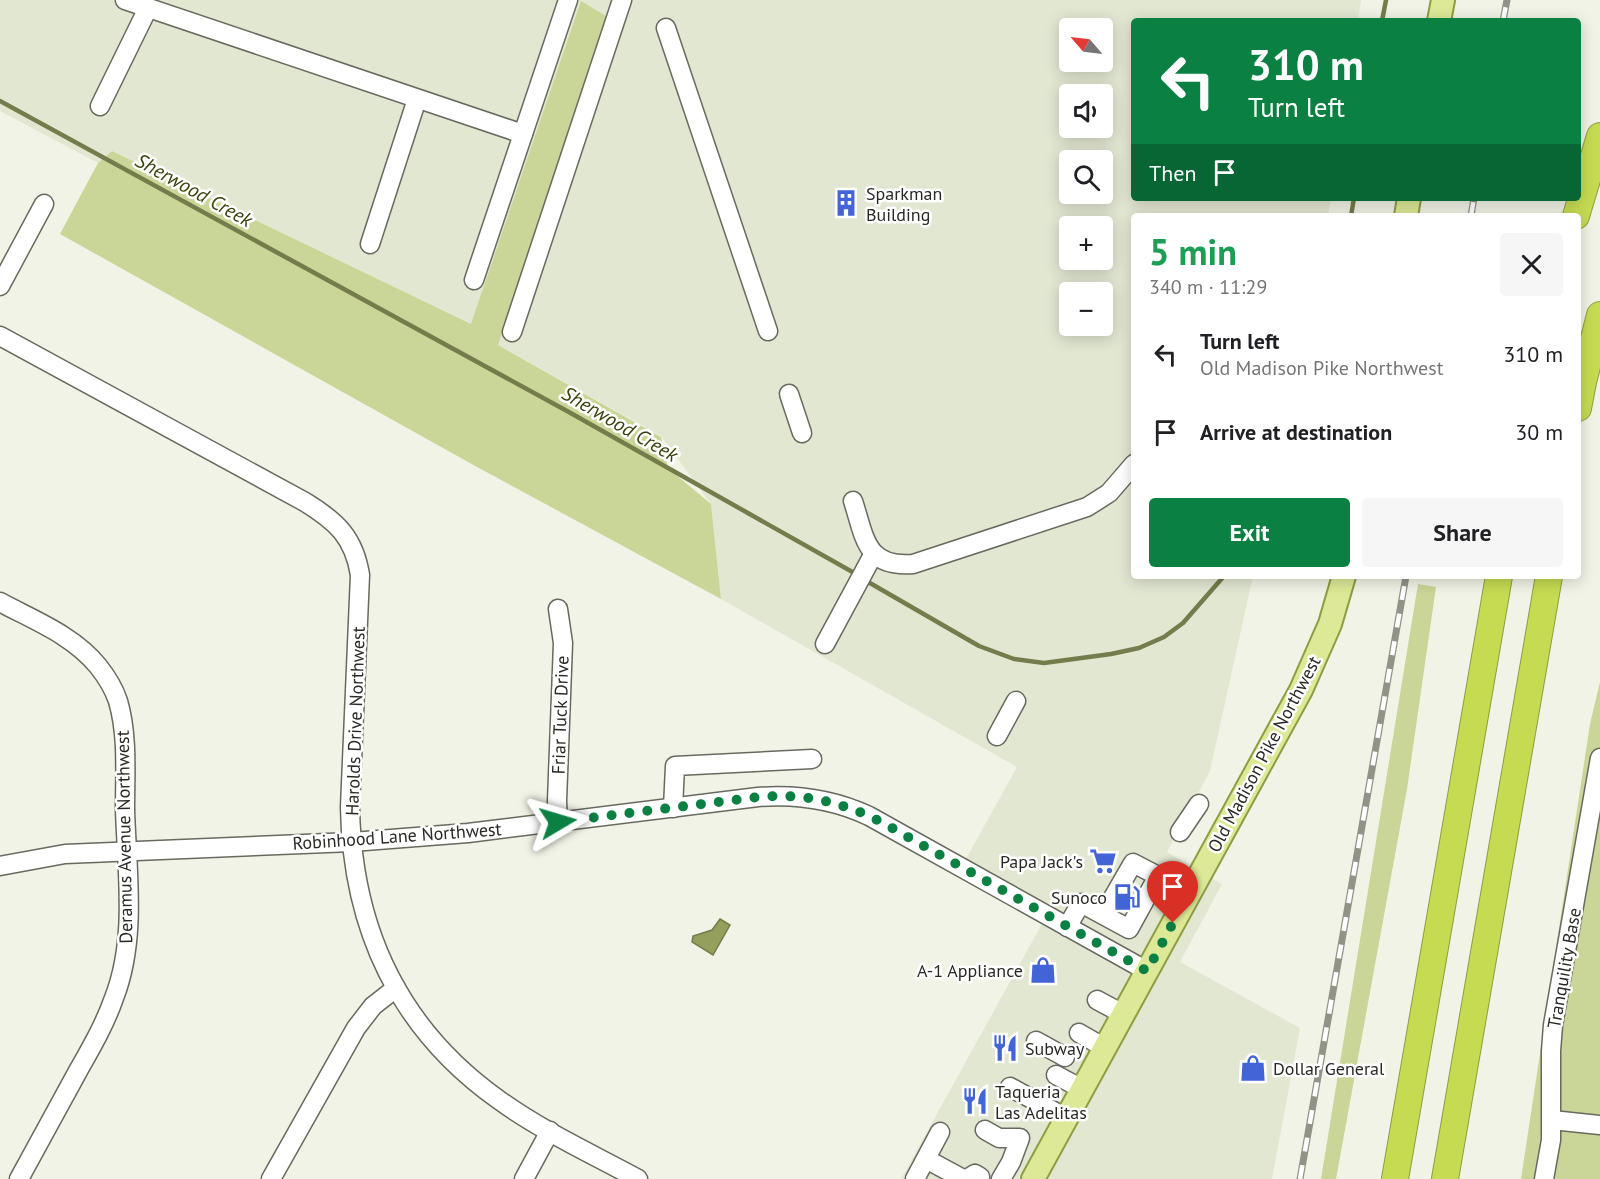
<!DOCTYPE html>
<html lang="en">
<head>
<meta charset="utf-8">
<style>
	body { margin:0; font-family:"PT Sans",sans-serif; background:#f6f6f6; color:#202124; height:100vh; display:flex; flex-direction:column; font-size:22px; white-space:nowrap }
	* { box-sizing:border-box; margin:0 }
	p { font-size:20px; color:#757577 }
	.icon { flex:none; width:33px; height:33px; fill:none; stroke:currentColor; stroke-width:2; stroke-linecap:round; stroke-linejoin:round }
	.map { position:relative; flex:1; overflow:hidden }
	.panel { position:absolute; left:1131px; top:213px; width:450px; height:366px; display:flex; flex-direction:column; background:#fff; border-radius:6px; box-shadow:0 3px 15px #0003 }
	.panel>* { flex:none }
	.guide { position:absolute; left:1131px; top:18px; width:450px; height:183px; border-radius:6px; box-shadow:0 3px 15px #0003; background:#0b8043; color:#fff; overflow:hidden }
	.needle { width:39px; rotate:298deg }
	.tools { position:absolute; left:1059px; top:18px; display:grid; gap:12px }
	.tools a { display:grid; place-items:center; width:54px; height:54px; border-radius:6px; background:#fff; box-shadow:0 3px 15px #0003; font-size:30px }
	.pin { position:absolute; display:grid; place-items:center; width:51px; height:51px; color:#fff; margin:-62px -26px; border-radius:50% 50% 50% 0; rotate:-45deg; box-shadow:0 0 6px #0007 }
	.pin .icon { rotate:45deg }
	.me { position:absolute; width:66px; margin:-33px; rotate:83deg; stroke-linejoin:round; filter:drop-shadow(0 0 4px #0008) }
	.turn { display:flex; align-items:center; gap:21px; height:126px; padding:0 18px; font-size:27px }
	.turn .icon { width:78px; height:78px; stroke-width:2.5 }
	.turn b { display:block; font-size:42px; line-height:51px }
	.then { display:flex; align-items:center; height:57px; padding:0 18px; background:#0003; gap:12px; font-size:22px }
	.round { display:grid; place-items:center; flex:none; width:63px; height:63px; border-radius:6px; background:#f6f6f6 }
	.summary { display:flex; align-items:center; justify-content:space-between; height:102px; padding:0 18px }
	h1 { font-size:36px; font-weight:700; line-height:45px; color:#1e9e55 }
	.button { display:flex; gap:12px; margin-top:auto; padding:12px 18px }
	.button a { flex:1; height:69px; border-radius:6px; background:#0b8043; color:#fff; font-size:24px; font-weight:700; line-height:69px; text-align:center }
	.button a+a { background:#f6f6f6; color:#202124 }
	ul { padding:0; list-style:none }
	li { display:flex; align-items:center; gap:18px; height:78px; padding:0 18px }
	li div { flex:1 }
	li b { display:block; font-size:22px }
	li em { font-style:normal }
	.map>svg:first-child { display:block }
	.built { fill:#e2e7d2; fill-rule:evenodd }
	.green { fill:#c9d697 }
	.water { fill:#939f5a; stroke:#737c4a; stroke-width:1.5 }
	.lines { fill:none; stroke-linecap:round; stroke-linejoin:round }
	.stream { stroke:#737c4a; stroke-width:4.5 }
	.minor-tunnel { stroke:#c8cbbe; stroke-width:18; stroke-dasharray:18 9; stroke-linecap:butt }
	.minor-casing { stroke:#676a5e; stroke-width:21 }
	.major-casing { stroke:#8f9d42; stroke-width:26 }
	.highway-casing { stroke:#8f9d42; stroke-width:28 }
	.minor { stroke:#fff; stroke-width:18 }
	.major { stroke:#dde997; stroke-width:22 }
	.highway { stroke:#c6db52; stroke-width:26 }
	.rail-casing { stroke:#919389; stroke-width:7 }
	.rail { stroke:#fff; stroke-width:4.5; stroke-dasharray:14; stroke-linecap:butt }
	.route { stroke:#0b8043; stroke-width:10; stroke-dasharray:0 18 }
	.labels { text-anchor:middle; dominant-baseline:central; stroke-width:5; stroke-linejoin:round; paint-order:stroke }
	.poi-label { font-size:18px; fill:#282924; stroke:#fff; text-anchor:start }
	.street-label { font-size:18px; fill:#282924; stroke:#fff }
	.water-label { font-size:20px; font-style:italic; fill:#3a420b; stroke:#fff }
</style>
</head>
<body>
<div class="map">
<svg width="1600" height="1179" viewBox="0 0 1600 1179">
	<rect width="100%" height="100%" fill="#f0f3e5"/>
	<path class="built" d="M0 0H1361L1358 21H1134V198H1331L1328 216H1134V576H1253L1210 771 1167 852 1222 884 1180 962 1300 1028 1272 1179H901L1043 922 957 875 1017 767 721 599 711 504 661 436 498 345 471 324 112 151 98 163 0 111ZM1070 28H1102V62H1070ZM1070 94H1102V128H1070ZM1070 160H1102V194H1070ZM1070 226H1102V260H1070ZM1070 292H1102V326H1070Z"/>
	<g class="green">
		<path d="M581 1 606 16 498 345 661 437 668 468 711 504 721 599 477 467 60 234 98 163 112 151 471 324Z"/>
		<path d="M1418 584 1436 587 1407 789 1336 1179H1321Z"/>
		<path d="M1600 682V1179H1521L1590 724Z"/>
	</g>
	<path class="water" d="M720 919 730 925 713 955 692 942 693 936 712 930Z"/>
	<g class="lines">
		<g class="stream">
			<path d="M1382 21 1386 0"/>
			<path d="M0 101 567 411 856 574"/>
			<path d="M1351 216 1354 198"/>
			<path d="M863 579 979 646 1014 659 1044 663 1111 654 1139 648 1164 637 1183 623 1224 576"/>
		</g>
		<path class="minor-tunnel" d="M1119 903 1137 898"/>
		<defs>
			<g id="minor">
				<path d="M125 0 523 134"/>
				<path d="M666 28 768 331"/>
				<path d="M100 106 148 8"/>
				<path d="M370 244 417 99"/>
				<path d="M474 280 568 0"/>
				<path d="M0 286 44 204"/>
				<path d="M512 332 622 0"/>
				<path d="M0 336 305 502C336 521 354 537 360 575L350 807C352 928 399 1029 499 1100 542 1131 592 1154 638 1179"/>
				<path d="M789 394 802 433"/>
				<path d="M853 501C865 537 865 568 913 564L1087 507 1109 493 1134 464"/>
				<path d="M0 602C33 620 73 635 98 666 106 676 114 689 118 701 128 735 125 774 125 810 127 872 137 939 114 998 105 1024 91 1048 78 1071 58 1107 39 1143 19 1179"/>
				<path d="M558 609 563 643 557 801 558 823"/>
				<path d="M825 644 873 555"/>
				<path d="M997 736 1016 701"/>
				<path d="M673 808 675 766 812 759"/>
				<path d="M1180 832 1199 804"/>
				<path d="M0 866 65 854 352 842 468 833 758 797C797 794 833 799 869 816L1147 971"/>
				<path d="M1151 890 1182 907"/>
				<path d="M1067 927 1081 903 1129 929 1158 876 1133 863 1103 915"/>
				<path d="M1097 1000 1123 1014"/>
				<path d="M1079 1033 1105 1048"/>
				<path d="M1036 1041 1065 1057"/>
				<path d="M1056 1075 1082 1089"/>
				<path d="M1010 1087 1066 1118"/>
				<path d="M1552 1120 1600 1125"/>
				<path d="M985 1130 999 1138H1020L1011 1162 1001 1179"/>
				<path d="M926 1159 963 1179"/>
				<path d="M271 1179 356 1028 373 1006 396 988"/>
				<path d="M524 1179 550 1131"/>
				<path d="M915 1179 940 1132"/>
				<path d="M967 1179 975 1174 980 1177"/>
				<path d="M1544 1179 1551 1140V1051L1553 1025 1600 758"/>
			</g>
			<g id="major">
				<path d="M1439 21 1443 0"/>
				<path d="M1406 216 1409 198"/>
				<path d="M1033 1179 1301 690 1330 624 1344 576"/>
			</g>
			<g id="highway">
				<path d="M1576 216 1600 136"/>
				<path d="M1578 408 1583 382 1600 315"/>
				<path d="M1395 1179 1499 576"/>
				<path d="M1445 1179 1549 576"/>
			</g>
		</defs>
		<use href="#minor" class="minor-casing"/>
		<use href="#major" class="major-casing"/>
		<use href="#highway" class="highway-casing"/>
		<use href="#minor" class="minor"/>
		<use href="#major" class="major"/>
		<use href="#highway" class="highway"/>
		<defs>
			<g id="rail">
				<path d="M1503 21 1507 0"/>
				<path d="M1471 216 1474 198"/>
				<path d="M1300 1179 1406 576"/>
			</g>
		</defs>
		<use href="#rail" class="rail-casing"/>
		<use href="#rail" class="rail"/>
	</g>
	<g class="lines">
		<path class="route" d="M558 822 758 797C804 793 843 802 883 823L1147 971 1173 923"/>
	</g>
	<defs>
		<symbol id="building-bare" viewBox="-9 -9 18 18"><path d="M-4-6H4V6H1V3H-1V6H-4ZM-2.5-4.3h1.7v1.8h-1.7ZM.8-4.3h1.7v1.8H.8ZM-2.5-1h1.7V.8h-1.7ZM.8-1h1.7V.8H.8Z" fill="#4264d6" stroke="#fff" stroke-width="2.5" paint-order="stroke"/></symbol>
		<symbol id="supermarket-bare" viewBox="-9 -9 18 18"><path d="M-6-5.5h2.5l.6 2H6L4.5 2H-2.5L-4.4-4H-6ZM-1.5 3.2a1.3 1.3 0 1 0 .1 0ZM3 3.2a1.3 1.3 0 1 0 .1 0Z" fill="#4264d6" stroke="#fff" stroke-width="2.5" paint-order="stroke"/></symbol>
		<symbol id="fuel-bare" viewBox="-9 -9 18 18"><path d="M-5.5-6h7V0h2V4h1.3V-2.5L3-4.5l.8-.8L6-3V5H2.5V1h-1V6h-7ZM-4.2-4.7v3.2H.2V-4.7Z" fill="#4264d6" stroke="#fff" stroke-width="2.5" paint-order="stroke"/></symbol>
		<symbol id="shop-bare" viewBox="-9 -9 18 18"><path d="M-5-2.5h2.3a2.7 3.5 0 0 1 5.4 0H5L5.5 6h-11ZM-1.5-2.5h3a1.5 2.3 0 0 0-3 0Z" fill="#4264d6" stroke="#fff" stroke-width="2.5" paint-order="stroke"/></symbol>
		<symbol id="restaurant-bare" viewBox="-9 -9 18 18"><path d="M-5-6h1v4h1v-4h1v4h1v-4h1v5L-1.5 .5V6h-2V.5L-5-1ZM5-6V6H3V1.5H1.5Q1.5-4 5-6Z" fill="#4264d6" stroke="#fff" stroke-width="2.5" paint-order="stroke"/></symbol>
	</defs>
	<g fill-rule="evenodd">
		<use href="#building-bare" x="827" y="184" width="38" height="38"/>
		<use href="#supermarket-bare" x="1084" y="842" width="38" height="38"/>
		<use href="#fuel-bare" x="1108" y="878" width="38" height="38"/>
		<use href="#shop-bare" x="1024" y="951" width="38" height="38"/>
		<use href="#restaurant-bare" x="986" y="1029" width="38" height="38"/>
		<use href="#shop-bare" x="1234" y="1049" width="38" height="38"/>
		<use href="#restaurant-bare" x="956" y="1082" width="38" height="38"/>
	</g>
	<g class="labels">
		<g class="poi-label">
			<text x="866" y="193">Sparkman<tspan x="866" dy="21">Building</tspan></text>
			<text x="1083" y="861" text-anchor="end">Papa Jack's</text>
			<text x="1107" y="897" text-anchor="end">Sunoco</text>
			<text x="1023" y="970" text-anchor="end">A-1 Appliance</text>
			<text x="1025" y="1048">Subway</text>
			<text x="1273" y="1068">Dollar General</text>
			<text x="995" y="1091">Taqueria<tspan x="995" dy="21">Las Adelitas</tspan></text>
		</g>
		<g class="street-label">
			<text transform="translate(560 715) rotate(-88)">Friar Tuck Drive</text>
			<text transform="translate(355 721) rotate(-88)">Harolds Drive Northwest</text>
			<text transform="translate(1264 754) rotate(-62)">Old Madison Pike Northwest</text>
			<text transform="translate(397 836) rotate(-4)">Robinhood Lane Northwest</text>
			<text transform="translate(124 837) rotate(-91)">Deramus Avenue Northwest</text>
			<text transform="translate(1564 968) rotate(-80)">Tranquility Base</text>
		</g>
		<g class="water-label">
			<text transform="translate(194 190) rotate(29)">Sherwood Creek</text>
			<text transform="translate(620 424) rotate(30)">Sherwood Creek</text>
		</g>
	</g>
</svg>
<div class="tools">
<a><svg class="needle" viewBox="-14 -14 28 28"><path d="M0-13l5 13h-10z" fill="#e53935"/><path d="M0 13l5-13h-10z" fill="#757577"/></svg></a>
<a><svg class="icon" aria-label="sound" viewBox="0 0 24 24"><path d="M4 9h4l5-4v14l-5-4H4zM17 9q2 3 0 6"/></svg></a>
<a><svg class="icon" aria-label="search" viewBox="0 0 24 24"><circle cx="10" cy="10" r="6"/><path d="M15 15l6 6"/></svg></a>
<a>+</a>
<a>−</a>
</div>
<div class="pin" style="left:1173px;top:923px;background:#d93025"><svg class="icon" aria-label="arrive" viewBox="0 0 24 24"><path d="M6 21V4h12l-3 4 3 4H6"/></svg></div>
<svg class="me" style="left:558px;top:822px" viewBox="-20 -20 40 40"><path d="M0-17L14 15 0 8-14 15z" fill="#0b8043" stroke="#fff" stroke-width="4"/></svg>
<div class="guide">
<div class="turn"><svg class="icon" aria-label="left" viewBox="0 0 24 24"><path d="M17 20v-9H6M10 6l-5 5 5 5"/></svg><div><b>310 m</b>Turn left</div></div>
<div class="then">Then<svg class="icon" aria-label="arrive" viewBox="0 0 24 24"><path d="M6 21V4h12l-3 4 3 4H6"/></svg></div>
</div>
<section class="panel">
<div class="summary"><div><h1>5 min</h1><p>340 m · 11:29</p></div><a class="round"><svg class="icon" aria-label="close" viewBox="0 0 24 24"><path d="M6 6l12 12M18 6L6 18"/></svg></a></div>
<ul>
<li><svg class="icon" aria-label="left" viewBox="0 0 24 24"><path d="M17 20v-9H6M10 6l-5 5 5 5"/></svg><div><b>Turn left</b><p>Old Madison Pike Northwest</p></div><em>310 m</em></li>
<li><svg class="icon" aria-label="arrive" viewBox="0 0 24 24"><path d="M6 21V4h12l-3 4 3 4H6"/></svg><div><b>Arrive at destination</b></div><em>30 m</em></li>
</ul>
<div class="button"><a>Exit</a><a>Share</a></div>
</section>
</div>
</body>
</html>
